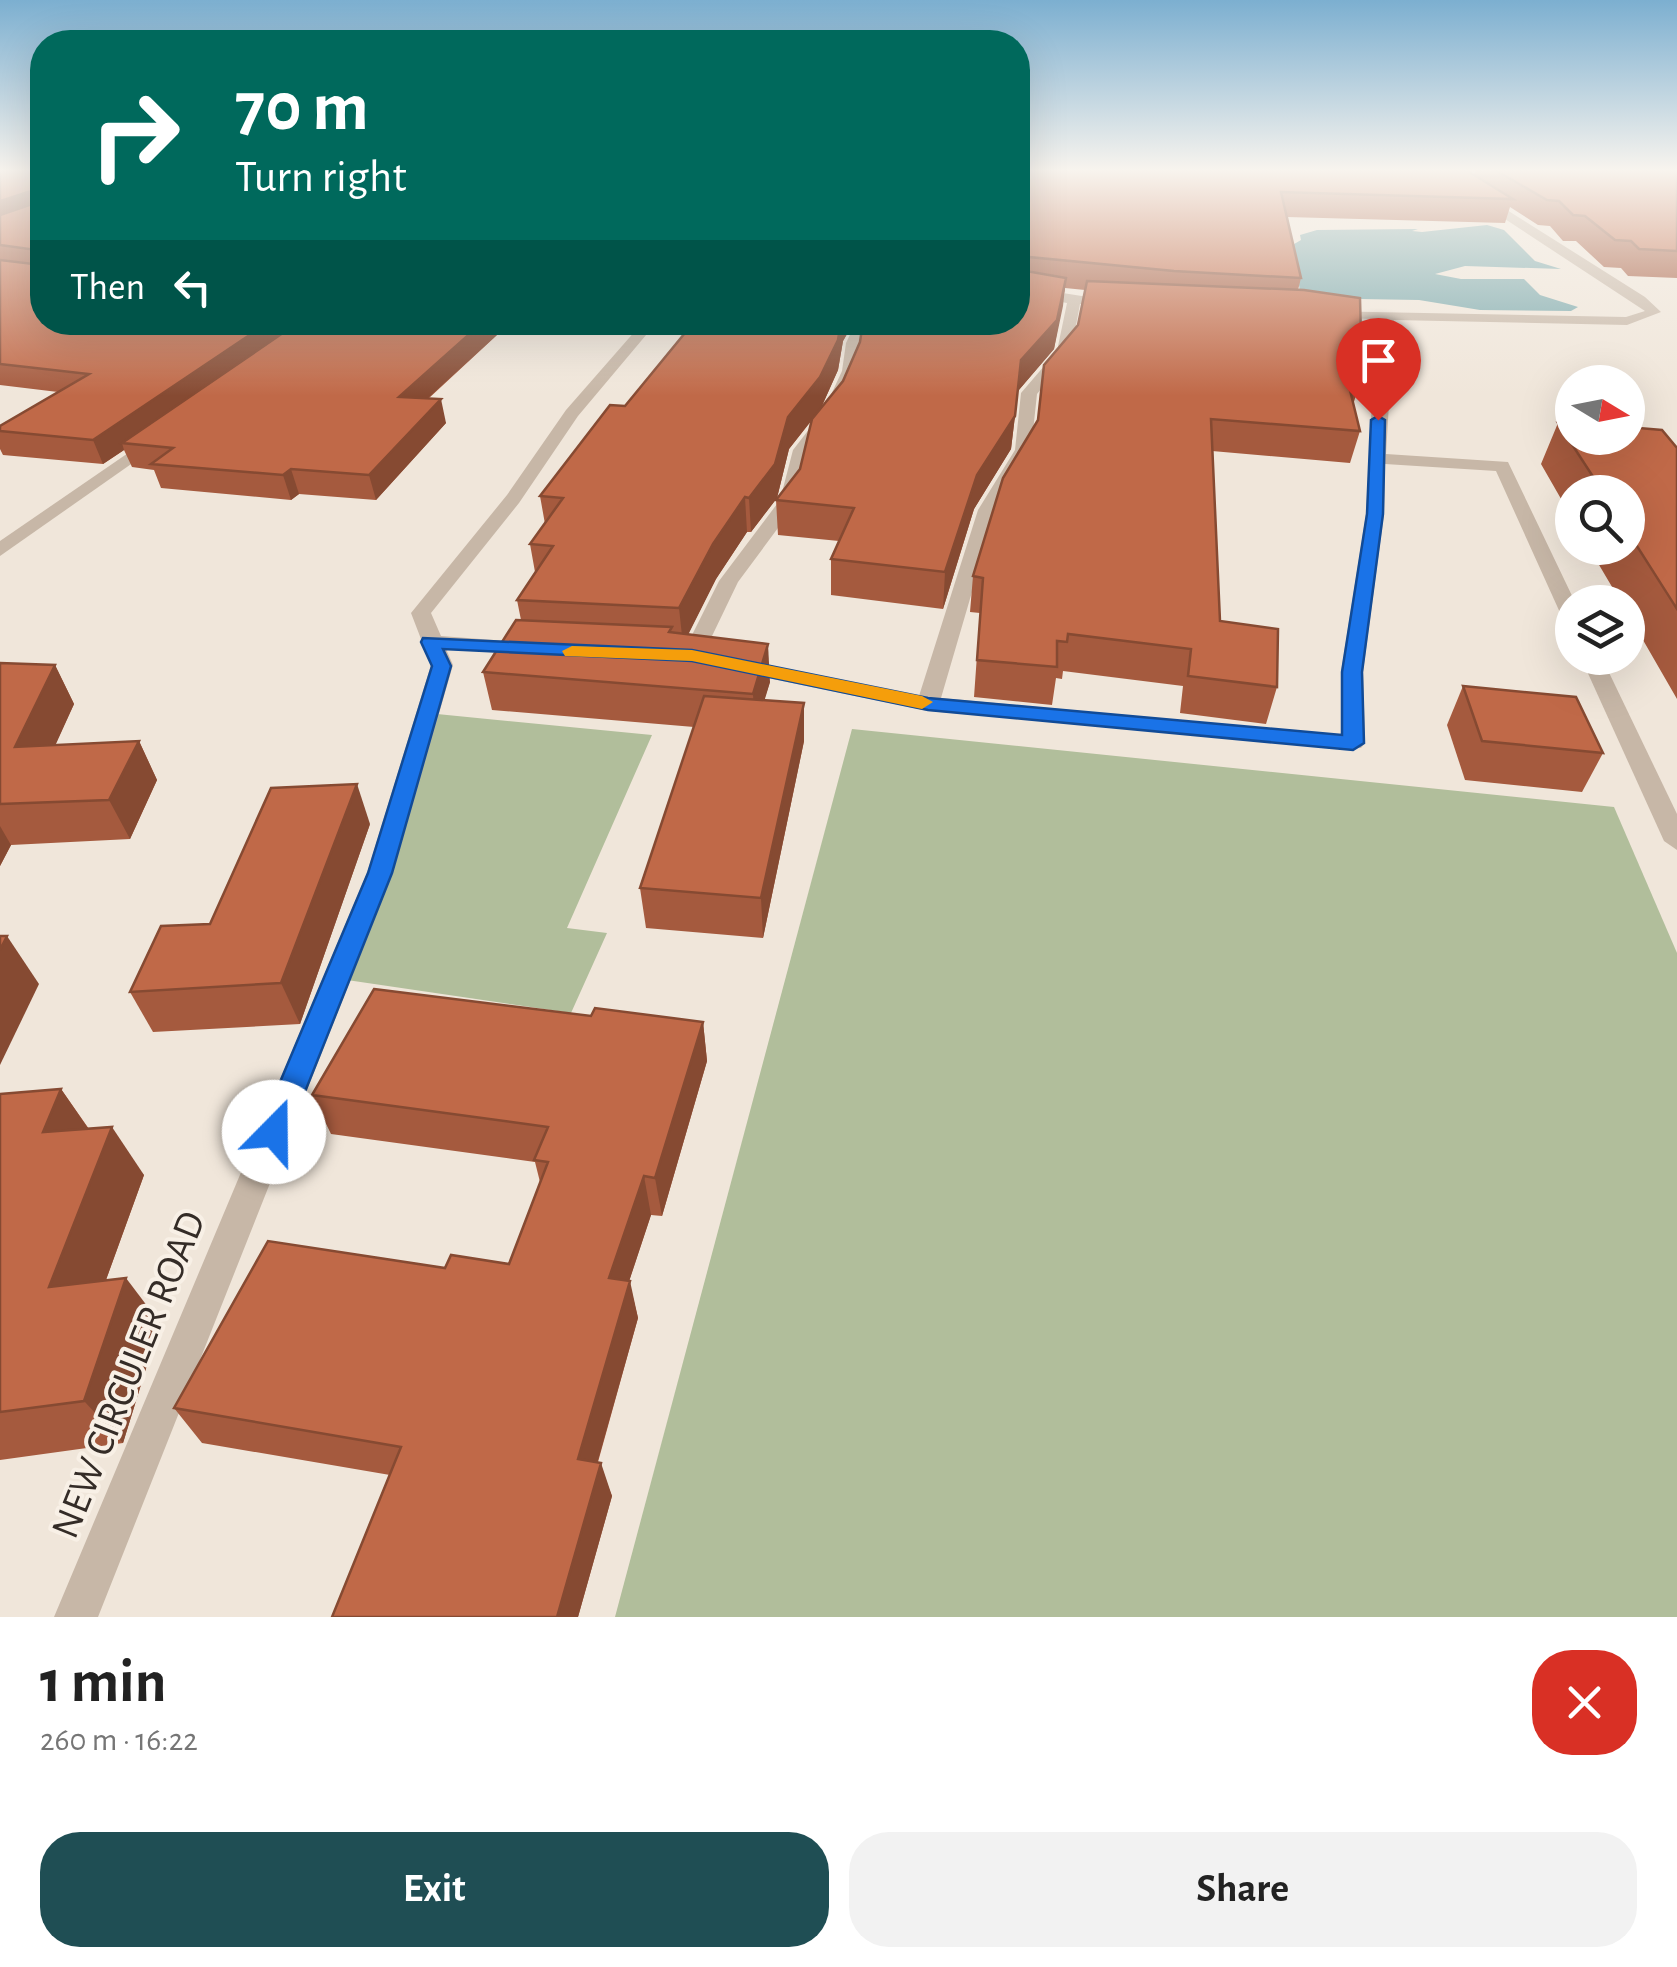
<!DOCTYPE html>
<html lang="en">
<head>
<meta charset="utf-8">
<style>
	body { margin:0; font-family:"Alegreya Sans",sans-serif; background:#f2f2f2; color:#222; height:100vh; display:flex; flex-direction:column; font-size:38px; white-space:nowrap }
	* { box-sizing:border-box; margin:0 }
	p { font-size:32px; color:#767676 }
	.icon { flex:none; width:55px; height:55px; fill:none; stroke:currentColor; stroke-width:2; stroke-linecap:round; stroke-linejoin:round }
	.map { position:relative; height:1617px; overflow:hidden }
	.panel { display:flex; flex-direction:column; background:#fff; flex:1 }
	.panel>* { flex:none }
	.guide { position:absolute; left:30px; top:30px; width:1000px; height:305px; border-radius:40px; box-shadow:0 10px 40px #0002; background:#00695c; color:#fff; overflow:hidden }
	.needle { width:65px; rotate:100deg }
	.fabs { position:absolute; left:1555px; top:365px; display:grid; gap:20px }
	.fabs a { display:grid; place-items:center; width:90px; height:90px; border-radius:50%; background:#fff; box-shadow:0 10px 40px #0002; font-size:50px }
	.pin { position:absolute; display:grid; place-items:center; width:85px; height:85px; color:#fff; margin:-102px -42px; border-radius:50% 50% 50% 0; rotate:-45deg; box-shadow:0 0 10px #0007 }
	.pin .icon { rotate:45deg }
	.me { position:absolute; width:110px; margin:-55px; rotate:22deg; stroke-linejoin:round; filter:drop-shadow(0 0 8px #0008) }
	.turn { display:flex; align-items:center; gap:35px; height:210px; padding:0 40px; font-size:45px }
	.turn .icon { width:130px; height:130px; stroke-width:2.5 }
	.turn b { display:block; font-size:70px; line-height:85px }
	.then { display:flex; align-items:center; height:95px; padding:0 40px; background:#0003; gap:20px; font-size:38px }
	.round { display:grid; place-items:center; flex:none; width:105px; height:105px; border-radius:40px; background:#f2f2f2 }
	.head { display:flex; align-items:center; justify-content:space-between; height:170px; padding:0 40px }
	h1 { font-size:60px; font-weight:700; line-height:75px }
	.primary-button { display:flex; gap:20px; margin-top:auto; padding:20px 40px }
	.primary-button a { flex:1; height:115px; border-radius:40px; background:#1f4e54; color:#fff; font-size:40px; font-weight:700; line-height:115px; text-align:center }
	.primary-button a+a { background:#f2f2f2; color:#222 }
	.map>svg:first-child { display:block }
	.green { fill:#b1be9b }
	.water { fill:#7aa8ac }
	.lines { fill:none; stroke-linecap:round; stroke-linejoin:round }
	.minor { fill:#c7b7a7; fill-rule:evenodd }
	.wall { fill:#a55a3e }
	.shaded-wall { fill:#864a32 }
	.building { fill:#c06948; stroke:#864a32; stroke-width:2.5 }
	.route { fill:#1a73e8; stroke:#114b97; stroke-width:2.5 }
	.slow { fill:#f59e0b }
	.labels { text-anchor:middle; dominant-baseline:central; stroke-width:8; stroke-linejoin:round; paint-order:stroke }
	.street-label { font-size:40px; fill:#342c27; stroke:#f8f0e6 }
</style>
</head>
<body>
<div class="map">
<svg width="1677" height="1617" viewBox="0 0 1677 1617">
	<rect width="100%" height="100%" fill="#f0e6da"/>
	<g class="green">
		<path d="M437 714 652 735 567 928 607 933 571 1013 347 980Z"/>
		<path d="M852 729 1614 807 1677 953V1617H615Z"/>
	</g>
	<path class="water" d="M1487 225 1504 230 1535 261 1561 269 1465 266 1435 274 1461 279H1524L1540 295 1578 307 1571 311 1480 310 1419 300 1299 298C1303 280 1289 266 1289 247L1301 240 1300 235 1317 230 1418 229 1412 231 1422 232Z"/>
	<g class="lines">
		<g class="minor">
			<path d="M1458 170H1491L1492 176 1458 179 1645 297 1661 312 1627 325 1394 320 1386 454 1508 462 1575 602 1572 623 1562 617 1496 471 1385 464 1384 514 1363 672 1365 743 1361 748 928 711 739 672 728 666 739 660 919 696 978 510 1015 450 1021 393 1057 351 1067 303 1018 294V286L1120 302 1113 306 1080 304 1071 352 1037 394 1031 450 996 510 941 698 1341 735V672L1366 514 1373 382 1381 319 1327 318 1320 314 1322 311 1626 317 1645 311 1447 181Z"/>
			<path d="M643 322H657L578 416 519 503 431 613 441 636 532 643 543 649 532 655 446 649 453 665 393 873 98 1617H54L367 873 431 665 411 613 507 495 566 410Z"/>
			<path d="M856 322H870L860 343 856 371 839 411 809 450 798 501 738 582 700 661 674 660 671 655 685 649 719 581 780 500 793 450 824 410 842 371 846 343Z"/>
			<path d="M150 438 164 441 0 556V541Z"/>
			<path d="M1581 658H1602L1677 814V850L1664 841Z"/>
		</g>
	</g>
	<g class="wall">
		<path d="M0 170H42V322H592L586 329 510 323 428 399 446 423 376 500 299 494 291 500 161 488 154 470 132 467 124 450 103 464 3 455 0 449V426L58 392 0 385Z"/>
		<path d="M1018 170 1474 175 1476 170H1677V278L1628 276 1621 268 1604 267 1576 241H1563L1550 226 1538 225 1510 207 1505 223 1287 217 1301 278 1298 290 1362 376 1353 405 1360 431 1350 463 1212 451 1220 621 1277 687 1266 724 1180 713 1183 686 1063 671 1062 679 1056 678 1052 705 974 697 980 613 970 612 973 576 1078 325 1085 290 1065 288 1054 349 1018 391 1011 449 974 509 943 609 831 595V559L839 541 778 535 776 500 800 469 812 420 789 449 777 498 751 532H747L716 579 688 634 770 682 764 700 804 741 763 938 646 928 640 888 694 727 492 710 483 672 521 620 517 600 535 572 530 544 545 524 540 496 625 406 694 322H854L843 341 838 370 821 408Z"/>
		<path d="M1558 423 1677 448V699L1628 614V602H1621L1589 548H1628V492H1572V518L1541 464Z"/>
		<path d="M0 663 55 665 74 704 55 745 139 741 157 780 130 839 11 845 0 866Z"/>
		<path d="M1463 686 1603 753 1582 792 1465 780 1447 725Z"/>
		<path d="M370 824 300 1024 153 1032 130 992 210 924Z"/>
		<path d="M591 1016 703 1022 707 1061 662 1216 651 1215 629 1281 638 1318 598 1462 612 1496 578 1617H332L390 1475 202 1443 174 1408 445 1268 509 1264 540 1182 535 1162 331 1134 312 1095Z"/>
		<path d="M61 1089 89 1129 144 1175 106 1280 160 1323 123 1443 0 1460V1094Z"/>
	</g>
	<g class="shaded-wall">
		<path d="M34 190 41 207 0 222V201Z"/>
		<path d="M1066 278 1063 306 1054 349 1018 391 1011 449 974 509 943 609 945 572 977 475 1021 360Z"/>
		<path d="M269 322H307L122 443 124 450 103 464 93 440Z"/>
		<path d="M483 322 510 323 404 420 399 397Z"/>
		<path d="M841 322H854L843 341 838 370 821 408 789 449 777 498 751 532 749 498 788 417Z"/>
		<path d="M441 399 446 423 376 500 369 475Z"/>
		<path d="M291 469 299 494 291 500 283 475Z"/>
		<path d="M745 497 747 532 716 579 683 645 679 608 713 544Z"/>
		<path d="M768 644 770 682 755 732 753 694Z"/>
		<path d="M55 665 74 704 37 786 15 747Z"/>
		<path d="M804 703V741L763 938 761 898Z"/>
		<path d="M139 741 157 780 130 839 109 800Z"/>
		<path d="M357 784 370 824 300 1024 281 983Z"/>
		<path d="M0 826 11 845 0 866Z"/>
		<path d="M7 936 39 984 0 1065V950Z"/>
		<path d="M703 1022 707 1061 662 1216 655 1178Z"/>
		<path d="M61 1089 94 1137 43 1132Z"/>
		<path d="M112 1127 144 1175 87 1332 49 1287Z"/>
		<path d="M644 1176 651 1215 618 1315 609 1278Z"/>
		<path d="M126 1278 160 1323 123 1443 84 1401Z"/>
		<path d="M630 1281 638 1318 589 1492 578 1459Z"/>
		<path d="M601 1463 612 1496 578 1617H557Z"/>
	</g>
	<g class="building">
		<path d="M0 170H42V322H269L93 440 0 431V426L89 374 0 364V260L33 264 38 260 37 250 0 245V215L38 202 39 193 34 190 0 201Z"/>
		<path d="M1018 170H1466L1513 199 1281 192 1301 278 1174 271 1018 256 1020 270 1066 278 1057 320 1021 360 1015 416 977 475 945 572 831 559 854 508 776 500 800 469 812 419 843 381 860 342 863 322H1018Z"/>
		<path d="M1495 170H1677V251L1639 249 1631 241 1615 240 1585 216 1573 215 1559 201 1547 200Z"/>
		<path d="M1087 281 1304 290 1360 298 1362 376 1346 374 1360 431 1211 419 1220 621 1278 629 1277 687 1188 676 1191 649 1068 634 1067 642 1057 641V667L977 660 983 578 973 576 1003 478 1038 420 1044 365 1078 325Z"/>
		<path d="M299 322H483L399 397 441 399 369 475 291 469 283 475 151 464 173 448 122 443Z"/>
		<path d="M694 322H841L838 340 820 377 788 417 775 464 749 498 745 497 713 544 679 608 517 600 553 546 530 544 563 498 540 496 610 405 625 406Z"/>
		<path d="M1558 423 1572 424V438H1628V427L1662 430 1677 448V609L1628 532V492H1603Z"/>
		<path d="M516 620 672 627 669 632 768 644 753 694 483 672Z"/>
		<path d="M0 663 55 665 15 747 139 741 109 800 0 804Z"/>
		<path d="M1463 686 1576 697 1603 753 1482 741Z"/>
		<path d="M704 696 804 703 761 898 640 888Z"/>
		<path d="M357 784 281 983 130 992 161 926 210 924 271 788Z"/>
		<path d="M0 936H7L0 950Z"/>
		<path d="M374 989 591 1016 595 1008 703 1022 655 1178 644 1176 609 1278 630 1281 578 1459 601 1463 557 1617H332L401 1447 174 1408 268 1241 445 1268 451 1255 509 1264 548 1162 534 1160 548 1127 312 1095Z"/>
		<path d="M61 1089 43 1132 112 1127 49 1287 126 1278 84 1401 0 1412V1094Z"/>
	</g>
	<linearGradient id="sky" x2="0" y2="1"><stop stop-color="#7cafd0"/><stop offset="0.43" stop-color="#f8f4ee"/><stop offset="1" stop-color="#f8f4ee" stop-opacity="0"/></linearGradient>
	<rect width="1677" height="396" fill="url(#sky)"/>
	<path class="route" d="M1378 416 1385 420 1383 514 1362 672 1364 743 1353 750 928 710 692 661 443 649 451 666 392 873 289 1132 284 1141 274 1145 264 1141 259 1132 368 873 432 666 421 642 423 638 692 650 928 698 1342 735V672L1367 514 1371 420Z"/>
	<path class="slow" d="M572 646 692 650 922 696 933 702 922 709 692 661 565 656 562 651Z"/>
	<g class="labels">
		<g class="street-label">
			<text transform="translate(129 1375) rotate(-68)">NEW CIRCULER ROAD</text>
		</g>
	</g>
</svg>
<div class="fabs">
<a><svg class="needle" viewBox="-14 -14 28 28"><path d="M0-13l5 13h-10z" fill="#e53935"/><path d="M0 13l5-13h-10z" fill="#767676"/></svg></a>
<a><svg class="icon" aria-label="search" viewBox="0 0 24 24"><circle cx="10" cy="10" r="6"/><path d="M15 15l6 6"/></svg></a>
<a><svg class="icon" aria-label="layers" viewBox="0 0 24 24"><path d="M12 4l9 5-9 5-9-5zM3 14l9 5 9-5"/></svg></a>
</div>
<div class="pin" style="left:1378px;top:420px;background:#d93025"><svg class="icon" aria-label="arrive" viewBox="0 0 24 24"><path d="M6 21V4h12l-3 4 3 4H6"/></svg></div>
<svg class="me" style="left:274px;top:1132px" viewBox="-20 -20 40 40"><circle r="19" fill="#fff"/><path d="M0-13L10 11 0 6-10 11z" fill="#1a73e8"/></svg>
<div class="guide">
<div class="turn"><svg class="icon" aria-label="right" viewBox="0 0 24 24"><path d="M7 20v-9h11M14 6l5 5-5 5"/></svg><div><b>70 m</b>Turn right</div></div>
<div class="then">Then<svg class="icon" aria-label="left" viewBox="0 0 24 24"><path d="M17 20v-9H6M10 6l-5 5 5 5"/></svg></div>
</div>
</div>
<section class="panel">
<div class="head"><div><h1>1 min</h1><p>260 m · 16:22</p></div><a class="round" style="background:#d93025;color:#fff"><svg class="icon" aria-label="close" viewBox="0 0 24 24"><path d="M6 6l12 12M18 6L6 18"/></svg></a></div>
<div class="primary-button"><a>Exit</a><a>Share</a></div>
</section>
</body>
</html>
